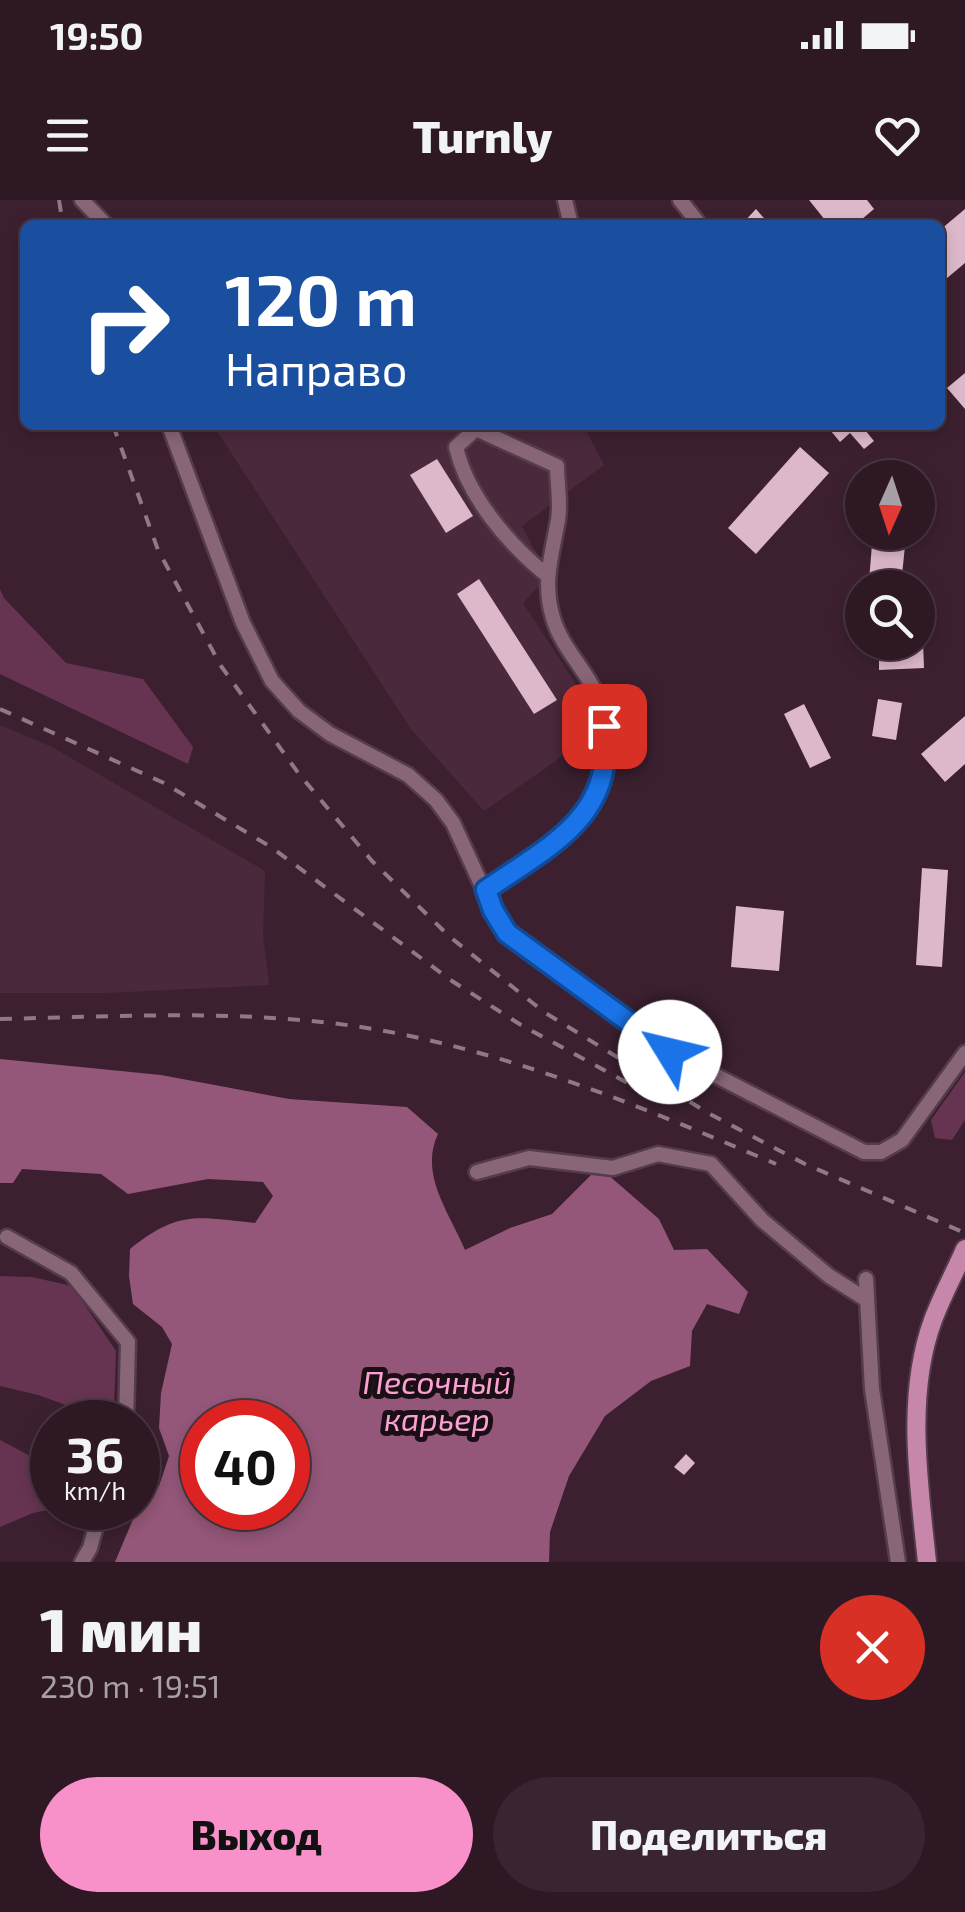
<!DOCTYPE html>
<html lang="ru">
<head>
<meta charset="utf-8">
<style>
	body { margin:0; font-family:"Exo 2",sans-serif; background:#392531; color:#f1f3f6; height:100vh; display:flex; flex-direction:column; font-size:38px; white-space:nowrap }
	* { box-sizing:border-box; margin:0 }
	p { font-size:32px; color:#a7a0a6 }
	.icon { flex:none; width:55px; height:55px; fill:none; stroke:currentColor; stroke-width:2; stroke-linecap:round; stroke-linejoin:round }
	.map { position:relative; height:1362px; overflow:hidden }
	.sheet { display:flex; flex-direction:column; background:#2d1824; flex:1 }
	.sheet>* { flex:none }
	.top-card { position:absolute; left:20px; top:20px; width:925px; height:210px; border-radius:15px; box-shadow:0 5px 15px #0003,0 0 0 2px #483741; background:#1a4fa0; color:#fff; overflow:hidden }
	.needle { width:65px; rotate:183deg }
	.fabs { position:absolute; left:845px; top:260px; display:grid; gap:20px }
	.fabs a { display:grid; place-items:center; width:90px; height:90px; border-radius:50%; background:#2d1824; box-shadow:0 5px 15px #0003,0 0 0 2px #483741; font-size:50px }
	.speed { position:absolute; left:30px; top:1200px; display:flex; gap:20px; font-size:50px; font-weight:700; text-align:center }
	.speed>* { display:grid; place-content:center; width:130px; height:130px; border-radius:50%; background:#2d1824; box-shadow:0 5px 15px #0003,0 0 0 2px #483741; line-height:1 }
	.speed small { font-size:25px; font-weight:400 }
	.speed .limit { border:15px solid #d22; background:#fff; color:#111 }
	.pin { position:absolute; display:grid; place-items:center; width:85px; height:85px; color:#fff; margin:-42px; border-radius:20px; box-shadow:0 5px 15px #0006 }
	.me { position:absolute; width:110px; margin:-55px; rotate:306deg; stroke-linejoin:round; filter:drop-shadow(0 0 8px #0008) }
	.turn { display:flex; align-items:center; gap:35px; height:210px; padding:0 40px; font-size:45px }
	.turn .icon { width:130px; height:130px; stroke-width:2.5 }
	.turn b { display:block; font-size:70px; line-height:85px }
	.round { display:grid; place-items:center; flex:none; width:105px; height:105px; border-radius:52px; background:#392531 }
	.summary { display:flex; align-items:center; justify-content:space-between; height:170px; padding:0 40px }
	h1 { font-size:60px; font-weight:800; line-height:75px }
	.cta { display:flex; gap:20px; margin-top:auto; padding:20px 40px }
	.cta a { flex:1; height:115px; border-radius:60px; background:#f890ca; color:#111; font-size:40px; font-weight:800; line-height:115px; text-align:center }
	.cta a+a { background:#392531; color:#f1f3f6 }
	.status { display:flex; justify-content:space-between; align-items:center; height:70px; padding:0 50px; background:#2d1824; direction:ltr }
	.status svg { height:28px; fill:currentColor }
	header { display:flex; justify-content:space-between; align-items:center; height:130px; padding:0 40px; background:#2d1824; font-size:45px; font-weight:800 }
	.map>svg:first-child { display:block }
	.built { fill:#4b293c }
	.green { fill:#663451 }
	.water { fill:#945779; fill-rule:evenodd }
	.building { fill:#ddb8cb }
	.lines { fill:none; stroke-linecap:round; stroke-linejoin:round }
	.minor-casing { stroke:#543c4a; stroke-width:19 }
	.major-casing { stroke:#543c4a; stroke-width:22 }
	.minor { stroke:#886678; stroke-width:14 }
	.major { stroke:#c787aa; stroke-width:18 }
	.rail { stroke:#907885; stroke-width:4; stroke-dasharray:12 12; stroke-linecap:butt }
	.route-casing { stroke:#114b97; stroke-width:25 }
	.route { stroke:#1a73e8; stroke-width:18 }
	.labels { text-anchor:middle; dominant-baseline:central; stroke-width:10; stroke-linejoin:round; paint-order:stroke }
	.water-label { font-size:32px; font-style:italic; fill:#fba0d2; stroke:#1b0f15 }
</style>
</head>
<body>
<div class="status"><b>19:50</b><svg viewBox="0 0 49 12"><path d="M0 12V9h3v3zM5 12V6h3v6zM10 12V3h3v9zM15 12V0h3v12zM26 1h20v11H26zM47 4h2v5h-2z"/></svg></div>
<header><svg class="icon" aria-label="menu" viewBox="0 0 24 24"><path d="M4 6h16M4 12h16M4 18h16"/></svg>Turnly<svg class="icon" aria-label="heart" viewBox="0 0 24 24"><path d="M12 20l-8-8c-3-5 5-10 8-4 3-6 11-1 8 4z"/></svg></header>
<div class="map">
<svg width="965" height="1362" viewBox="0 0 965 1362">
	<rect width="100%" height="100%" fill="#3c2030"/>
	<g class="built">
		<path d="M227 225H583L604 265 522 326 549 376 523 403 604 527 484 611 411 529 217 231Z"/>
		<path d="M0 525 52 547 265 671 263 735 269 785 106 793H0Z"/>
	</g>
	<g class="green">
		<path d="M0 389 4 398 66 463 143 479 193 547 188 564 0 474Z"/>
		<path d="M965 872V920L952 940 935 938 931 920Z"/>
		<path d="M0 1076 32 1077 72 1086 116 1151 114 1211 108 1220 38 1195 0 1186Z"/>
		<path d="M0 1240 49 1266 52 1269V1308H57L33 1313 0 1327Z"/>
	</g>
	<path class="water" d="M0 859 161 875 289 899 407 907 438 934C419 974 449 1012 465 1050L510 1028 552 1014 599 967 659 1019 674 1050 707 1049 748 1092 739 1114 707 1104 692 1131 690 1166 651 1181 605 1216 569 1276 550 1332 549 1362H115L136 1312 159 1286 169 1256 159 1228 161 1193 172 1144 162 1127 133 1104 129 1076 130 1049C179 1010 196 1017 255 1023L273 996 263 982 208 979 128 994 101 974 22 969 13 983H0ZM202 1222H288V1308H202Z"/>
	<g class="building">
		<path d="M809 0H867L874 9 855 25H829Z"/>
		<path d="M756 9 770 25H741Z"/>
		<path d="M965 9V63L940 84V30Z"/>
		<path d="M965 173V209L947 188Z"/>
		<path d="M826 225H861L874 241 864 249 850 233 840 242Z"/>
		<path d="M800 247 829 273 756 354 728 328Z"/>
		<path d="M437 259 473 316 446 333 410 275Z"/>
		<path d="M873 332 906 336 901 385 869 381Z"/>
		<path d="M479 379 557 500 534 514 457 394Z"/>
		<path d="M879 442H923L924 468 879 470Z"/>
		<path d="M878 499 902 503 896 540 872 536Z"/>
		<path d="M804 504 831 558 810 568 784 514Z"/>
		<path d="M965 516V564L945 582 921 554Z"/>
		<path d="M922 668 948 670 942 767 916 765Z"/>
		<path d="M736 706 784 711 779 771 731 767Z"/>
		<path d="M686 1254 695 1263 684 1275 674 1267Z"/>
	</g>
	<g class="lines">
		<defs>
			<g id="minor">
				<path d="M82 0 106 25"/>
				<path d="M565 0 571 25"/>
				<path d="M680 0 700 25"/>
				<path d="M169 225 243 423 272 481 299 511 330 534 408 575 436 600 453 623 493 710 507 733 670 852 864 952H881L902 940 965 853"/>
				<path d="M485 690C555 642 630 607 601 506 592 475 562 450 553 418 542 382 552 355 558 320 561 303 557 283 557 266L476 229 456 247C467 296 509 345 548 376"/>
				<path d="M477 972 529 958 613 968 658 954 711 964 762 1020 829 1076 867 1100"/>
				<path d="M7 1037 71 1073 128 1142 126 1222"/>
				<path d="M866 1079 872 1189 898 1362"/>
				<path d="M82 1362 90 1348 101 1308"/>
			</g>
			<path id="major" d="M927 1362C919 1284 905 1196 933 1120 942 1096 955 1072 965 1049"/>
		</defs>
		<use href="#minor" class="minor-casing"/>
		<use href="#major" class="major-casing"/>
		<use href="#minor" class="minor"/>
		<use href="#major" class="major"/>
		<g class="rail">
			<path d="M59 0 63 25"/>
			<path d="M113 225 158 350 221 466 299 574 372 661 450 737 544 812 708 913 805 964 965 1033"/>
			<path d="M0 509 164 583 271 647 452 781 521 825 650 895"/>
			<path d="M0 819C136 816 276 807 410 836 538 863 656 913 776 964"/>
		</g>
	</g>
	<g class="lines">
		<defs>
			<path id="route" d="M604 526C617 616 549 646 486 690L493 710 507 733 670 852"/>
		</defs>
		<use href="#route" class="route-casing"/>
		<use href="#route" class="route"/>
	</g>
	<g class="labels">
		<g class="water-label">
			<text x="437" y="1181">Песочный<tspan x="437" dy="37">карьер</tspan></text>
		</g>
	</g>
</svg>
<div class="fabs">
<a><svg class="needle" viewBox="-14 -14 28 28"><path d="M0-13l5 13h-10z" fill="#e53935"/><path d="M0 13l5-13h-10z" fill="#a7a0a6"/></svg></a>
<a><svg class="icon" aria-label="search" viewBox="0 0 24 24"><circle cx="10" cy="10" r="6"/><path d="M15 15l6 6"/></svg></a>
</div>
<div class="speed"><div>36<small>km/h</small></div><div class="limit">40</div></div>
<div class="pin" style="left:604px;top:526px;background:#d93025"><svg class="icon" aria-label="arrive" viewBox="0 0 24 24"><path d="M6 21V4h12l-3 4 3 4H6"/></svg></div>
<svg class="me" style="left:670px;top:852px" viewBox="-20 -20 40 40"><circle r="19" fill="#fff"/><path d="M0-13L10 11 0 6-10 11z" fill="#1a73e8"/></svg>
<div class="top-card">
<div class="turn"><svg class="icon" aria-label="right" viewBox="0 0 24 24"><path d="M7 20v-9h11M14 6l5 5-5 5"/></svg><div><b>120 m</b>Направо</div></div>
</div>
</div>
<section class="sheet">
<div class="summary"><div><h1>1 мин</h1><p>230 m · 19:51</p></div><a class="round" style="background:#d93025;color:#fff"><svg class="icon" aria-label="close" viewBox="0 0 24 24"><path d="M6 6l12 12M18 6L6 18"/></svg></a></div>
<div class="cta"><a>Выход</a><a>Поделиться</a></div>
</section>
</body>
</html>
